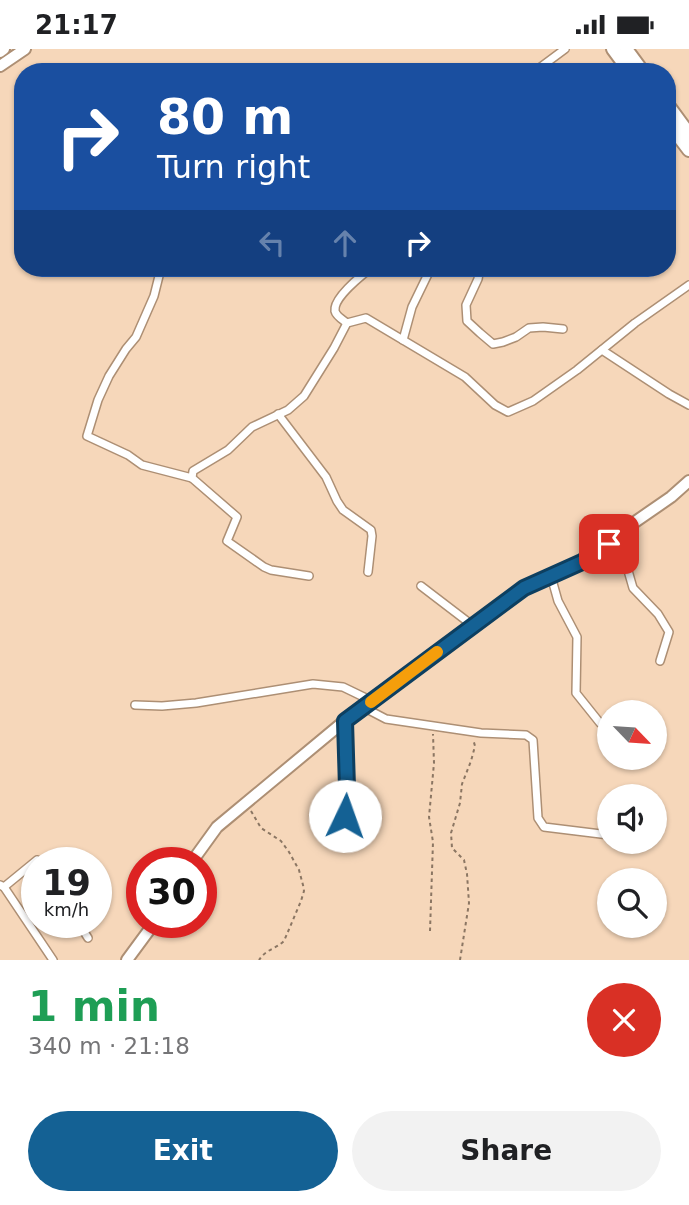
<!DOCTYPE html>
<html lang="en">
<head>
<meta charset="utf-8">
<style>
	body { margin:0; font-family:"DejaVu Sans",sans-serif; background:#f2f2f2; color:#202124; height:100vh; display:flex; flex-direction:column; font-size:26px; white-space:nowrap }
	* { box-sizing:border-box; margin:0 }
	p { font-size:23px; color:#757577 }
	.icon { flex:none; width:38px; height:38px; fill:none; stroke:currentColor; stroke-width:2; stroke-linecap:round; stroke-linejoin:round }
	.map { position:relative; height:911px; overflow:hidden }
	.panel { display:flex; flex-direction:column; background:#fff; flex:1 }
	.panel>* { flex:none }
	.hud { position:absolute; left:14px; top:14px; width:662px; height:214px; border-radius:28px; box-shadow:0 2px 5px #0004; background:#1a4fa0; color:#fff; overflow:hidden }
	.needle { width:46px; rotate:115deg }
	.buttons { position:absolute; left:597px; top:651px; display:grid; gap:14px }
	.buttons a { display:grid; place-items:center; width:70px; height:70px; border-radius:50%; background:#fff; box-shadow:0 2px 5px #0004; font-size:35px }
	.speed { position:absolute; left:21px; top:798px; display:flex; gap:14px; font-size:35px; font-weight:700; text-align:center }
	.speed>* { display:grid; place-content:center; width:91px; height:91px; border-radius:50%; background:#fff; box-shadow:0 2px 5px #0004; line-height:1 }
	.speed small { font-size:18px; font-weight:400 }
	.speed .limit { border:10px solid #d22; background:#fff; color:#111 }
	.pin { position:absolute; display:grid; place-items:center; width:60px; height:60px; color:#fff; margin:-30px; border-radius:14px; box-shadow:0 4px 10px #0006 }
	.me { position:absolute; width:77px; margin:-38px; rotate:3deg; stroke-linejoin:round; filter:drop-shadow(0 0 5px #0008) }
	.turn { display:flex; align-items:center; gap:24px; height:147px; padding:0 28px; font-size:32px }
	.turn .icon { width:91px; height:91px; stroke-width:2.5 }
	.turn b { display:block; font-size:49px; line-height:60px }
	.lanes { display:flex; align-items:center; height:66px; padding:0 28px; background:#0003; justify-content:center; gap:35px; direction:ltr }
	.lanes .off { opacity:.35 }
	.round { display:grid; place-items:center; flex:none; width:74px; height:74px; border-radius:37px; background:#f2f2f2 }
	.summary { display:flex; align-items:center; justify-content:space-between; height:119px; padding:0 28px }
	h1 { font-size:42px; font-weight:700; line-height:52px; color:#1e9e55 }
	.button { display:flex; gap:14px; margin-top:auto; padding:14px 28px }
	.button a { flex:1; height:80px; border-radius:42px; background:#146194; color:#fff; font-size:28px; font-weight:700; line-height:80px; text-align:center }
	.button a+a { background:#f2f2f2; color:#202124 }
	.status { display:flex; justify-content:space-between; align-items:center; height:49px; padding:0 35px; background:#fff; direction:ltr }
	.status svg { height:19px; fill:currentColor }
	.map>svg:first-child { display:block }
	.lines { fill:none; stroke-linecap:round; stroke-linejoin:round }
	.street-casing { stroke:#ad8f74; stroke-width:10 }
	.secondary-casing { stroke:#ad8f74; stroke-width:14 }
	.primary-casing { stroke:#ad8f74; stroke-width:16 }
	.path { stroke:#8b7663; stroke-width:2; stroke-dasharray:3.5 3.5; stroke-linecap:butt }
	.street { stroke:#fff; stroke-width:7 }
	.secondary { stroke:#fff; stroke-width:10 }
	.primary { stroke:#fff; stroke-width:12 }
	.route-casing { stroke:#0d3f60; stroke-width:18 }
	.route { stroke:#146194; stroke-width:12 }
	.slow { stroke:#f59e0b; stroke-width:12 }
</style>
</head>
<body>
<div class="status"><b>21:17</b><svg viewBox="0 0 49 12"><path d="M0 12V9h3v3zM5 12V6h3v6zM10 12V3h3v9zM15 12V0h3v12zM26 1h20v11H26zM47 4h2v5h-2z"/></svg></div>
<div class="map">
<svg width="689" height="911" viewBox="0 0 689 911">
	<rect width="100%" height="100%" fill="#f6d7ba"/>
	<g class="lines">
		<defs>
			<g id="street">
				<path d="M534 23 565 0"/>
				<path d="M161 219 154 247 136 288 126 300 109 327 98 351 87 387 128 406 142 416 192 429"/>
				<path d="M480 219 478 230 466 256 467 272 480 284 493 295 503 293 516 288 529 279 543 278 563 280"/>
				<path d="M347 274C343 271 336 267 335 262 333 249 362 226 371 219"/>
				<path d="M403 291 412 258 428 225 429 219"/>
				<path d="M602 301 669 345 689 356"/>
				<path d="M278 365 326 428 337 452 343 461 371 481 372 487 368 523"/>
				<path d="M632 476 625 511 633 539 658 565 669 583 660 612"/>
				<path d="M309 527 271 521 264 518 227 492 237 468 192 429 193 422 228 401 252 378 288 361 304 347 334 299 347 274 366 269 465 328 495 356 508 363 533 352 577 321 635 274 689 236"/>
				<path d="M551 527 558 552 577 588 576 644 600 674 609 677"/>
				<path d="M421 537 472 576"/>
				<path d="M135 656 162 657 196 654 313 635 343 638 372 652"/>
				<path d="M363 658 386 670 481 684 526 686 533 691 538 769 544 778 609 786"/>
				<path d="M345 672 347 739 345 767"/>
				<path d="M0 836 4 838 53 911"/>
				<path d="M4 838 37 811 38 814"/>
				<path d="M78 873 88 889"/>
			</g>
			<g id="secondary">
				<path d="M0 3 4 0"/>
				<path d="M0 17 25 0"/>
				<path d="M191 814 217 778 353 665 524 539 582 513 609 495 632 475 671 448 689 432"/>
				<path d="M127 911 155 873"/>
			</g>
			<g id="primary">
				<path d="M613 0 630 23"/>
				<path d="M626 0 643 23"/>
				<path d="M667 55 689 85"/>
				<path d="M667 72 689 101"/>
			</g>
		</defs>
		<use href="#street" class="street-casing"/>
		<use href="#secondary" class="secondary-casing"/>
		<use href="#primary" class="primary-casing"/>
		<g class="path">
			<path d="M251 762 261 779 281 792 289 803 299 821 303 836 304 842 301 852 284 892C276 900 266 900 259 911"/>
			<path d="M430 882 433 793 429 768 434 714 433 685"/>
			<path d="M460 911 469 854 467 825 464 811 452 799 451 784 460 754 462 735 471 712 475 697 473 690"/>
		</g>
		<use href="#street" class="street"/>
		<use href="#secondary" class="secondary"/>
		<use href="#primary" class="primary"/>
	</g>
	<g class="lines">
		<defs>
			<path id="route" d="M345 767 347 739 345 672 524 539 582 513 609 495"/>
		</defs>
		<use href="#route" class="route-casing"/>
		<use href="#route" class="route"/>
		<path class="slow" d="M371 653 437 603"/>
	</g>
</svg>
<div class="buttons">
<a><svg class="needle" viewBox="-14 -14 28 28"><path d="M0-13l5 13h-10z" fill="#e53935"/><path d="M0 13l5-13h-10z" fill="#757577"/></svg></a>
<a><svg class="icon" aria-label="sound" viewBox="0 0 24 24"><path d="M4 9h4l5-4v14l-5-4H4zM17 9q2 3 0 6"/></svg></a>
<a><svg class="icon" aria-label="search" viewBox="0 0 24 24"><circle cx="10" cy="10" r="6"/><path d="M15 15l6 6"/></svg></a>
</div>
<div class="speed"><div>19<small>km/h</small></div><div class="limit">30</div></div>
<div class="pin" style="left:609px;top:495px;background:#d93025"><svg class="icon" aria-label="arrive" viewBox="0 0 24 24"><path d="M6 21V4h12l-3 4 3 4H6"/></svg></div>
<svg class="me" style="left:345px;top:767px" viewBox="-20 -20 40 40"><circle r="19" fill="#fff"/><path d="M0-13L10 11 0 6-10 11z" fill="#146194"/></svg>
<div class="hud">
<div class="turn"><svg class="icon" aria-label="right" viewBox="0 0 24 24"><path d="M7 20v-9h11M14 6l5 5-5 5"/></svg><div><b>80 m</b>Turn right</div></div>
<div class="lanes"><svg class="icon off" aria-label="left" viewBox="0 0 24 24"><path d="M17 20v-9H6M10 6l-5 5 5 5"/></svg><svg class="icon off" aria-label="ahead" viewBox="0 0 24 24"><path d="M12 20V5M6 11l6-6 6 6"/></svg><svg class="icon" aria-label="right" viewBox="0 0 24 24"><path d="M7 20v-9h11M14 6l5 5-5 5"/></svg></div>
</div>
</div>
<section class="panel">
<div class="summary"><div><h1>1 min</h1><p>340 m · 21:18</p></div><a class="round" style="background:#d93025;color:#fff"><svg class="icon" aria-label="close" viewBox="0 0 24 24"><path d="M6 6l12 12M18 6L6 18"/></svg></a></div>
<div class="button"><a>Exit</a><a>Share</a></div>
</section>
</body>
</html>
